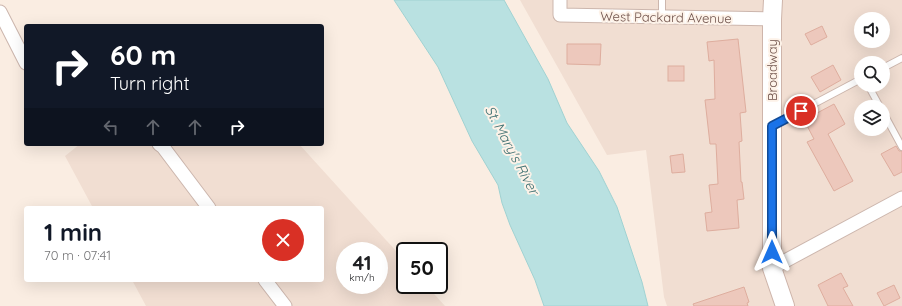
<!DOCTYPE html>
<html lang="en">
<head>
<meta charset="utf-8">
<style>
	body { margin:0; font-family:Quicksand,sans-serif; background:#f6f6f6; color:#202124; height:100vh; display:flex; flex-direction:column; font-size:15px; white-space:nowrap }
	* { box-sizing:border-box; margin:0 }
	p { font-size:13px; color:#757577 }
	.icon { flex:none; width:22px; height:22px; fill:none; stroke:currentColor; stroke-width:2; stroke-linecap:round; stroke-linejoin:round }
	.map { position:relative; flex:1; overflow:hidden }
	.sheet { position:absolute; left:24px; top:206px; width:300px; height:76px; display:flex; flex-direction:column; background:#fff; border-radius:4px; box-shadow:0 4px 16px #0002 }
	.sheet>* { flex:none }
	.banner { position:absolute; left:24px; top:24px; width:300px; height:122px; border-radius:4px; box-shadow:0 4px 16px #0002; background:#111827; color:#fff; overflow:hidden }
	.buttons { position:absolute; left:854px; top:12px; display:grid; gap:8px }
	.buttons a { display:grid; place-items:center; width:36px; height:36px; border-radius:50%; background:#fff; box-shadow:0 4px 16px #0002; font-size:20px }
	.speed { position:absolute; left:336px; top:242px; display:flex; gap:8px; font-size:20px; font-weight:700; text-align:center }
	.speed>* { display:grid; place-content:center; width:52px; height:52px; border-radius:50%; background:#fff; box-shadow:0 4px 16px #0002; line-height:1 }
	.speed small { font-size:10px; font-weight:400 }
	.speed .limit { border:2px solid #111; border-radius:6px; background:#fff; color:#111 }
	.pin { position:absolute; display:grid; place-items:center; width:34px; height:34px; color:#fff; margin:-17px; border:2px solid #fff; border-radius:50%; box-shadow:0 1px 4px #0007 }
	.me { position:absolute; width:44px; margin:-22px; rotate:0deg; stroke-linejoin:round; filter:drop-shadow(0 0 3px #0008) }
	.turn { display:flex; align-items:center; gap:14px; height:84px; padding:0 20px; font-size:18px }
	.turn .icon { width:52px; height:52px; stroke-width:2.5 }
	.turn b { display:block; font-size:28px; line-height:34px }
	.lanes { display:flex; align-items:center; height:38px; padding:0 20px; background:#0003; justify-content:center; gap:20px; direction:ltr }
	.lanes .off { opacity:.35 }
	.round { display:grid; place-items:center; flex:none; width:42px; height:42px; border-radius:21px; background:#f6f6f6 }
	.head { display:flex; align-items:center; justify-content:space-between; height:68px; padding:0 20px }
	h1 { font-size:24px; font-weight:800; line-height:30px; color:#111827 }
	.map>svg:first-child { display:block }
	.residential { fill:#f1ded2; fill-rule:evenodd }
	.water { fill:#b9e1e1; stroke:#a0d2d2 }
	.building { fill:#edc8bc; stroke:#dead9e }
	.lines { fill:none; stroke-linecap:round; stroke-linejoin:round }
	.lane-casing { stroke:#ccb6ad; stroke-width:8 }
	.street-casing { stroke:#ccb6ad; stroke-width:15 }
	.secondary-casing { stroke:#ceb5ab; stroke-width:20 }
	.lane { stroke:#fff; stroke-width:6 }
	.street { stroke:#fff; stroke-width:13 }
	.secondary { stroke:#fff; stroke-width:18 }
	.route-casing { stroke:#114b97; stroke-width:10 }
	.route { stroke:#1a73e8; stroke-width:7 }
	.labels { text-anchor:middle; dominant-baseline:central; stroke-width:4; stroke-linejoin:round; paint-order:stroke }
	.street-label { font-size:13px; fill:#6f524b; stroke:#fdf2e8 }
	.water-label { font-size:14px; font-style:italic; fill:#417273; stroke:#fdf2e8 }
</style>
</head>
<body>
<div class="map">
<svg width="902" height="306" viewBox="0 0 902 306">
	<rect width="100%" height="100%" fill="#faede2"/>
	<g class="residential">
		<path d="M520 0H902V306H667L664 297 646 150 607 155ZM861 19H883V41H861ZM861 63H883V85H861ZM861 107H883V129H861Z"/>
		<path d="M80 144H299L405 261V285H426L445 306H146L132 280H322V208H93L65 156ZM345 251H379V285H345Z"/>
	</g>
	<path class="water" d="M394 0H504L548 79 567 123 599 171 617 207 642 282 648 306H544L535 280 510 225 502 203 498 185 472 141 438 67Z"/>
	<g class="building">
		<path d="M822 26 827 37 811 45 805 34Z"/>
		<path d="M738 39 746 112 740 113 742 141 739 142 741 182H742L744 199 737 200 739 228 707 231 705 213 712 212 709 185 718 184 716 144H710L705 100 715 99 714 60 709 61 707 42Z"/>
		<path d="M567 44H601L600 65 567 64Z"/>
		<path d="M833 65 841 80 820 92 811 77Z"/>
		<rect x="668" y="66" width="16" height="15"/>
		<path d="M834 104 845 124 828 134 853 181 834 191 807 142 814 139 804 120Z"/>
		<path d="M896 146 899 151H902V172L894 176 881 154Z"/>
		<path d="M683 154 685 172 672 173 670 156Z"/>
		<path d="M841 273 848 286 843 288 853 306H828L818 285Z"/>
		<path d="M894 285 900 298 884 306 877 293Z"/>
		<path d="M744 287 749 302 747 303 748 306H694L693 304Z"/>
	</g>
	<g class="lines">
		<defs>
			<g id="lane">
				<path d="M662 17V0"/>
				<path d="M883 68 902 58"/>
				<path d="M868 85 880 107"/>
				<path d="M883 112 902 147"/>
				<path d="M774 125 861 79"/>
			</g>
			<g id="street">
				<path d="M560 0V15L772 19"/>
				<path d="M0 12 26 63"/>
				<path d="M159 144 163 147 209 208"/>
				<path d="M772 268 902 198"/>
				<path d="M265 280 285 306"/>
			</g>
			<path id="secondary" d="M773 0 772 19V268L785 306"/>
		</defs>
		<use href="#lane" class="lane-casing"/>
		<use href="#street" class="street-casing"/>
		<use href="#secondary" class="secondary-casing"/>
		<use href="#lane" class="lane"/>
		<use href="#street" class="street"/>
		<use href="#secondary" class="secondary"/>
	</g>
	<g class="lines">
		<defs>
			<path id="route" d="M772 252V126L801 111"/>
		</defs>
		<use href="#route" class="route-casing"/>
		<use href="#route" class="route"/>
	</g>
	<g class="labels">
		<g class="street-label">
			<text transform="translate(666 17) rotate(1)">West Packard Avenue</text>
			<text transform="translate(772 70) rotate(-90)">Broadway</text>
		</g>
		<g class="water-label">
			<text transform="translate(512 150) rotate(62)">St. Mary's River</text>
		</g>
	</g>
</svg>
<div class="buttons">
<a><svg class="icon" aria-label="sound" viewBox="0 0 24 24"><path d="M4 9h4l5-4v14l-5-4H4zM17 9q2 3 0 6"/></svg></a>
<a><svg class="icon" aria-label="search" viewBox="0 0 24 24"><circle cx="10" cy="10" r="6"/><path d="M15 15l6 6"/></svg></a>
<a><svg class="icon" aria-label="layers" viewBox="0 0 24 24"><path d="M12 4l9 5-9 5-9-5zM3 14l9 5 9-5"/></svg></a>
</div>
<div class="speed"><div>41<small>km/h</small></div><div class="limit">50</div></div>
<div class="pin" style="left:801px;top:111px;background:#d93025"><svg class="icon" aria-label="arrive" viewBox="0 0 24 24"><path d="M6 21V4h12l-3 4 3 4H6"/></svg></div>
<svg class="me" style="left:772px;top:252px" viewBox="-20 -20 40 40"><path d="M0-17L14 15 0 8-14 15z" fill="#1a73e8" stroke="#fff" stroke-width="4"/></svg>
<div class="banner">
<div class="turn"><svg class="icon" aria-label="right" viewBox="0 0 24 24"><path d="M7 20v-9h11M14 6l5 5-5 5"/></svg><div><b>60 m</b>Turn right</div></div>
<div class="lanes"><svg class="icon off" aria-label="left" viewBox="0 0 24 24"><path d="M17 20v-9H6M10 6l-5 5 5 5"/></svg><svg class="icon off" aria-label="ahead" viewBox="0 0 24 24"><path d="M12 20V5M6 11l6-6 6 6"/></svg><svg class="icon off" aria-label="ahead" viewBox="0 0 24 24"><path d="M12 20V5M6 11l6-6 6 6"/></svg><svg class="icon" aria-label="right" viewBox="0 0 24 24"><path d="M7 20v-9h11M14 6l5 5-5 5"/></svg></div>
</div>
<section class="sheet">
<div class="head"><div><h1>1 min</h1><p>70 m · 07:41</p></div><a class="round" style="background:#d93025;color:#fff"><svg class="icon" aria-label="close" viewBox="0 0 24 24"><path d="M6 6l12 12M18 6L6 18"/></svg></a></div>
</section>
</div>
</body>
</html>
